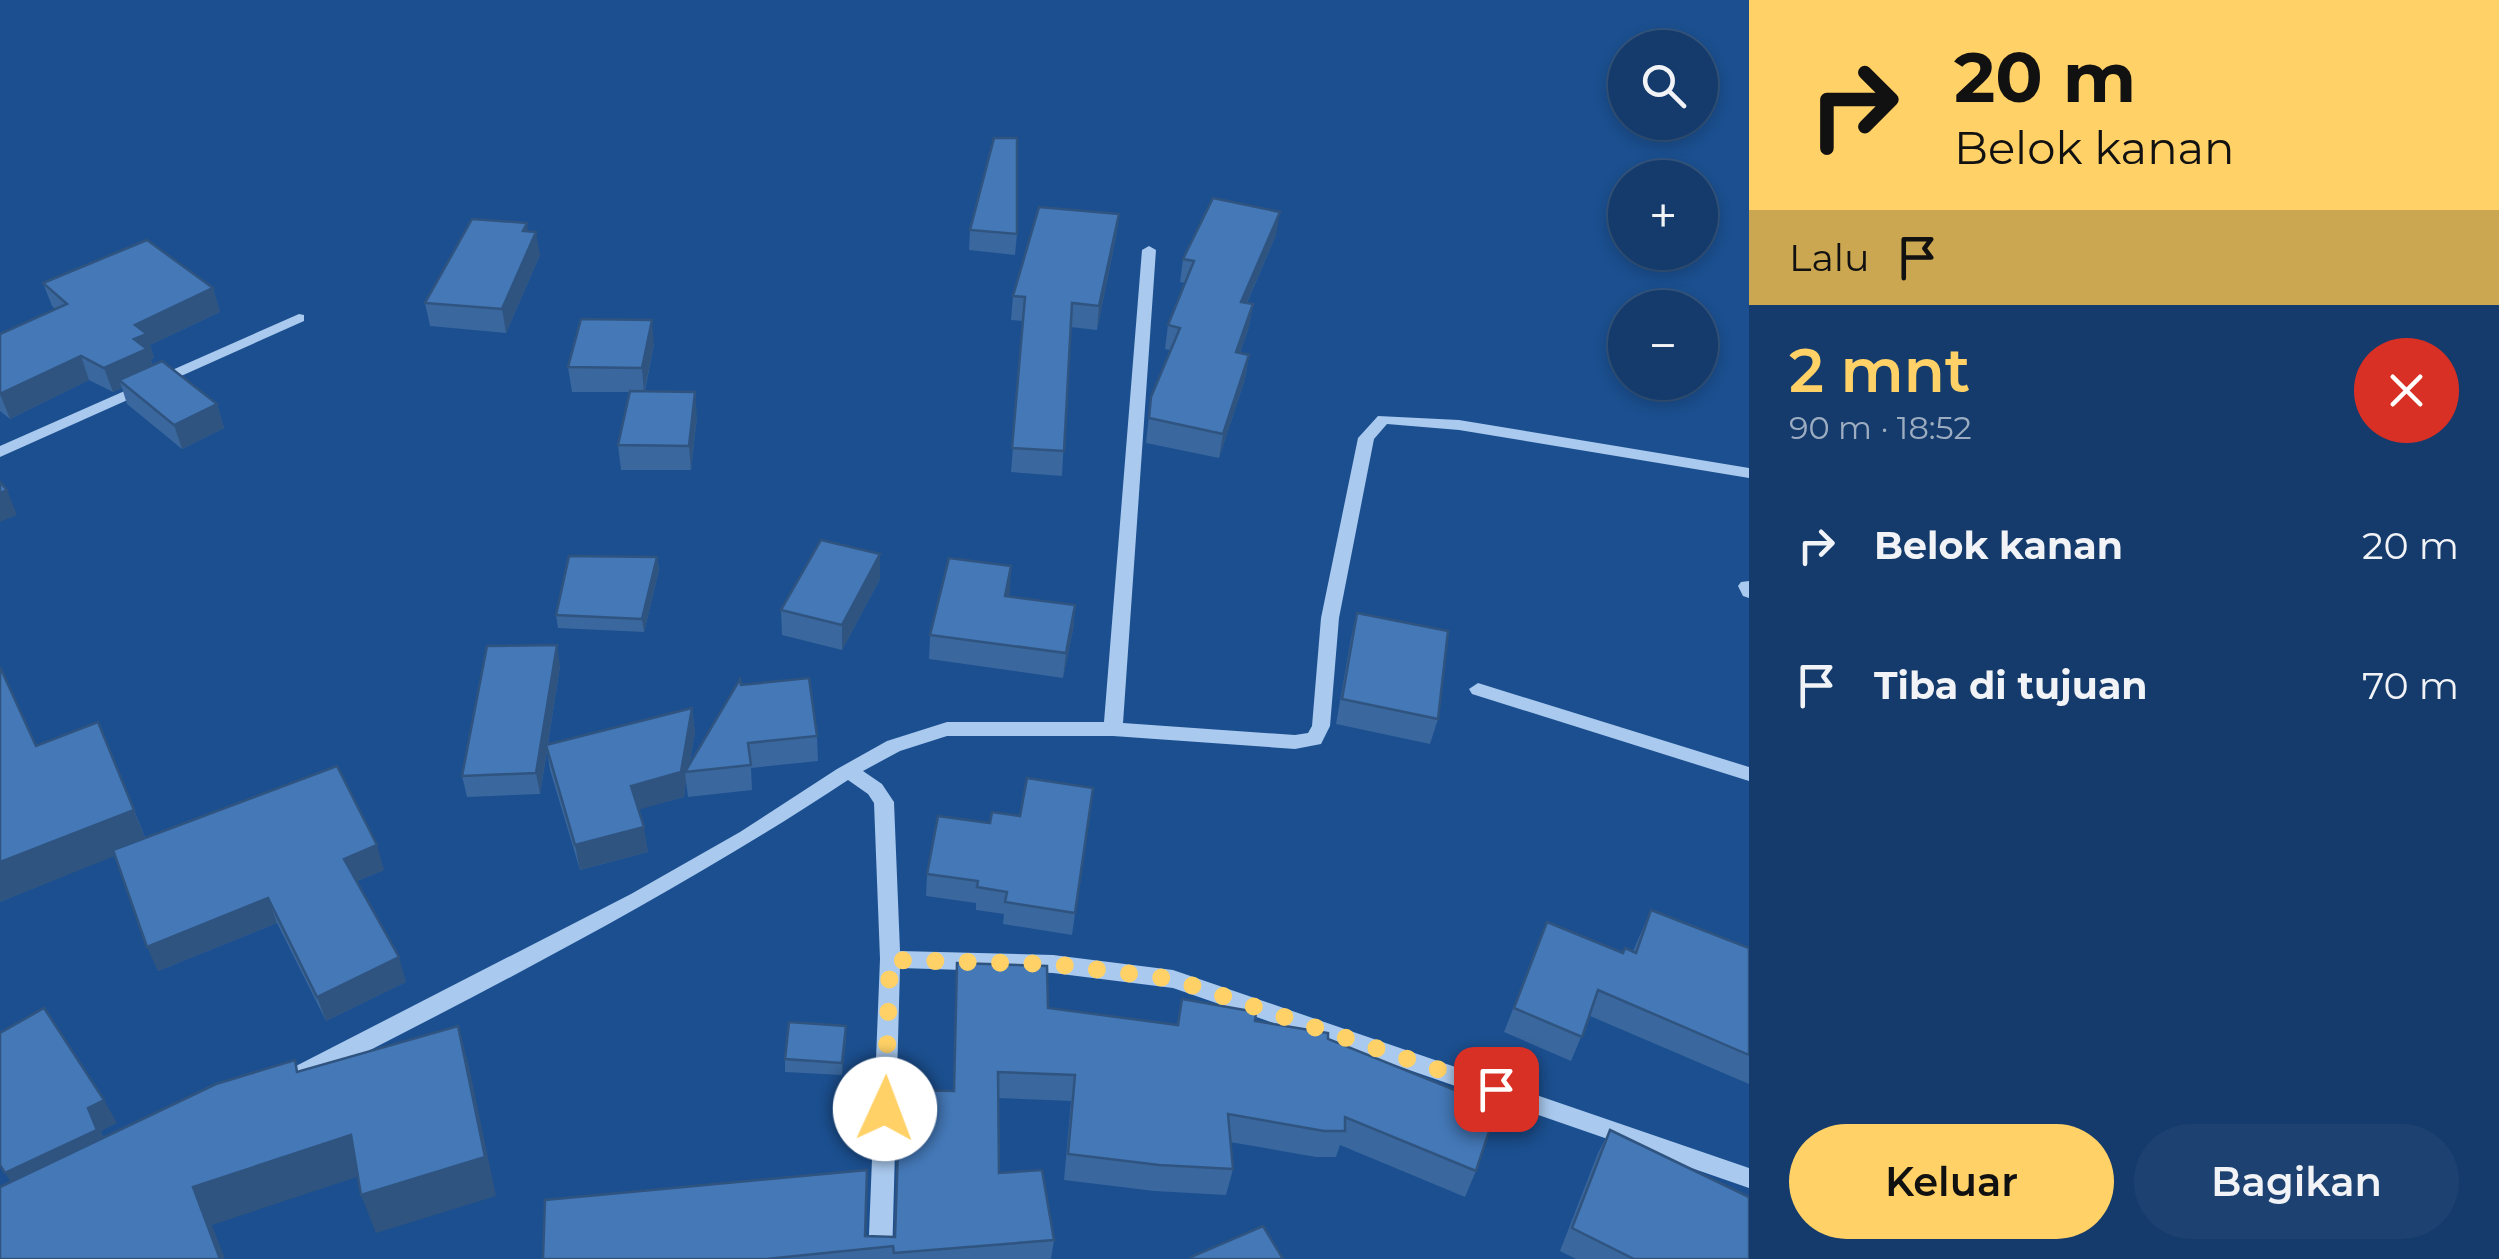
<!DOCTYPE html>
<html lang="id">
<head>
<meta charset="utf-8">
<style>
	body { margin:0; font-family:Montserrat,sans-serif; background:#1d4271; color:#f1f3f6; height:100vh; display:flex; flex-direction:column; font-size:38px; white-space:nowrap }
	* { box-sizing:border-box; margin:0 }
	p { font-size:32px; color:#9dadc1 }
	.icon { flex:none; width:55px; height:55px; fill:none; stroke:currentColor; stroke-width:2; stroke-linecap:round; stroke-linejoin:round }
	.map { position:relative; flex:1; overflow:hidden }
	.sheet { display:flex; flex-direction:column; background:#143b6b; width:750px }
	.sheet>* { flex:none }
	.hud { background:#ffd166; color:#111; overflow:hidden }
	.fabs { position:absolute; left:1608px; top:30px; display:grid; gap:20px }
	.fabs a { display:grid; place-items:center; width:110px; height:110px; border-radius:50%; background:#143b6b; box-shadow:0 5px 15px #0003,0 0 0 2px #33557e; font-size:50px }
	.pin { position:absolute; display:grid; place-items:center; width:85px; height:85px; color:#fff; margin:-42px; border-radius:20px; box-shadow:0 5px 15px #0006 }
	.me { position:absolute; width:110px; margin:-55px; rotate:2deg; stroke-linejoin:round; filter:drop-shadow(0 0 8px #0008) }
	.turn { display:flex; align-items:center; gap:35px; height:210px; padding:0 40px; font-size:45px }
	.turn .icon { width:130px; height:130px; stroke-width:2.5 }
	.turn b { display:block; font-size:70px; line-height:85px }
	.then { display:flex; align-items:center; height:95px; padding:0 40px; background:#0003; gap:20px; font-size:38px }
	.round { display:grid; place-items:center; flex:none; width:105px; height:105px; border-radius:52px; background:#1d4271 }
	.headline { display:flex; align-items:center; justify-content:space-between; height:170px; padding:0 40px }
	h1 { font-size:60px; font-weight:600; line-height:75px; color:#ffd166 }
	.action { display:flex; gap:20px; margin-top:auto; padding:20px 40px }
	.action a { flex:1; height:115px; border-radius:60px; background:#ffd166; color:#111; font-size:40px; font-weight:600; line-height:115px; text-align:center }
	.action a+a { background:#1d4271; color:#f1f3f6 }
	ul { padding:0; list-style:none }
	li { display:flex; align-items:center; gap:30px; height:140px; padding:0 40px }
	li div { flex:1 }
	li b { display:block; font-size:38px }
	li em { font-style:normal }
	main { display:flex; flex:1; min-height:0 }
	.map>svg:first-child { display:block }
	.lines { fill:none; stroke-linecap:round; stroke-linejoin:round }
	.minor { fill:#a9c9ee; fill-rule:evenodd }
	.wall { fill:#3a679d }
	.shaded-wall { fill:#305480 }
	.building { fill:#4478b7; stroke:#305480; stroke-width:2.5 }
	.route { stroke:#ffd166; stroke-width:18; stroke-dasharray:0 32.4 }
</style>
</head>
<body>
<main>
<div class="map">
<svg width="1749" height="1259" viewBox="0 0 1749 1259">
	<rect width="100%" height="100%" fill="#1b4f8f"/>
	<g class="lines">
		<g class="minor">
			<path d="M1149 246 1156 250 1123 723 1295 735 1308 733 1312 726 1321 618 1358 438 1378 416 1459 420 1749 468V478L1459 430 1387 424 1374 439 1339 618 1330 726 1321 744 1295 749 1113 736H947L900 751 863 771 882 784 894 802 900 951 1053 955 1173 970 1749 1168V1188L1173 988 1053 973 900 968 892 1259H868L880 959 874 803 868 794 848 780C676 894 493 987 310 1081L302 1083 294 1081 291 1074 294 1067 631 894 740 832 837 769 887 741 947 722H1104L1142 250Z"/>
			<path d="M299 314 304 315V321L0 457V446Z"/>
			<path d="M1749 581V598L1743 596 1738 586 1741 582Z"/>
			<path d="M1478 683 1749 767V781L1472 694 1469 689Z"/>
		</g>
	</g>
	<g class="wall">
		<path d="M1119 214 1116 237 1097 330 1070 327 1062 476 1011 472 1023 321 1011 320 1013 296Z"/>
		<path d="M970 230 1017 234 1015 255 969 250Z"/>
		<path d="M528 231 540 255 506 333 430 326 425 303Z"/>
		<path d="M1276 235 1247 303 1253 304 1249 327 1240 353 1249 355 1245 379 1219 458 1146 443 1151 397 1170 350 1165 349 1168 325 1185 283 1180 282 1183 259Z"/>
		<path d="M43 283 213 288 220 312 150 345 154 358 151 360 152 365 217 404 224 428 182 449 127 404 122 388 113 392 89 380 10 419 0 411V334L55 309 52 306Z"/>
		<path d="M654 344 645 391 697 416 691 470H621L618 445 630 392H572L568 367Z"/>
		<path d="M657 557 659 570 644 632 558 628 556 615Z"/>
		<path d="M1011 566 1009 596 1075 605 1073 630 1063 678 929 659 930 635Z"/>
		<path d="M880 579 842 650 782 635 781 610Z"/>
		<path d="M1357 613 1438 719 1430 744 1336 724 1351 638Z"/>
		<path d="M560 666 548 744 692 708 695 733 689 766 741 685 817 736 818 761 751 768 752 790 688 797 686 781 684 797 638 809 648 852 580 870 550 770 547 751 540 794 467 797 462 776Z"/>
		<path d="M36 745 112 755 145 837 384 870 357 881 406 982 326 1021 277 923 158 971 115 855 0 902Z"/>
		<path d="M1093 788 1072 935 1003 924 1004 914 976 910V903L926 896 927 874 990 823 1020 816Z"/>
		<path d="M1651 910 1749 948V1084L1590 1016 1571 1061 1504 1032 1547 922 1622 952 1633 951Z"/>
		<path d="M1182 999 1255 1021 1328 1039 1476 1171 1465 1197 1340 1145 1336 1157H1316L1230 1142 1233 1169 1226 1195 1154 1191 1064 1180 1071 1101 998 1098 999 1173 1054 1240 1051 1259H543L866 1236 895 1237 953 1091 1048 1008 1177 1025Z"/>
		<path d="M846 1026V1038L842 1075 785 1072V1059Z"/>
		<path d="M1610 1130 1749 1259H1576L1560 1251 1598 1153Z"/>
	</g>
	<g class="shaded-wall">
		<path d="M1280 212 1276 235 1237 325 1241 302Z"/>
		<path d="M1119 214 1116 237 1097 330 1099 306Z"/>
		<path d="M527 223 530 245 536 232 540 255 506 333 502 309 523 231Z"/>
		<path d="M213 288 220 312 150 345 154 358 151 360 155 373 119 380 122 388 113 392 104 368 134 339 135 325Z"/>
		<path d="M1253 304 1249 327 1232 376 1236 352Z"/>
		<path d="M652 320 654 344 644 393 642 368Z"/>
		<path d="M1249 355 1245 379 1219 458 1223 434Z"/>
		<path d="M81 356 89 380 10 419 0 394Z"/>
		<path d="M695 392 697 416 691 470 689 446Z"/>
		<path d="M217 404 224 428 182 449 174 425Z"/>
		<path d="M7 490 17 515 0 522V493Z"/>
		<path d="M880 554V579L842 650V625Z"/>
		<path d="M657 557 659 570 644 632 642 619Z"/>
		<path d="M1011 566 1010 591 1003 620 1005 596Z"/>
		<path d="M1075 605 1073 630 1063 678 1066 653Z"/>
		<path d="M557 645 560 666 540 794 536 773Z"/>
		<path d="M692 708 695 733 688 772H685L686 781 684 797 634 811 631 786Z"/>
		<path d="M112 755 147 843 0 902V862Z"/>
		<path d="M644 827 648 852 580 870 575 845Z"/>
		<path d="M377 845 384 870 352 883 344 859Z"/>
		<path d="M268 898 277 923 158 971 147 947Z"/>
		<path d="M399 957 406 982 326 1021 317 997Z"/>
		<path d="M458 1026 469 1066 496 1196 376 1233 361 1195Z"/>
		<path d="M846 1026V1038L842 1075V1063Z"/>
		<path d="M104 1100 117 1123 101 1131 110 1153 20 1196 5 1173 88 1108Z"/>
		<path d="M351 1135 366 1174 212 1225 225 1259H220L193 1187Z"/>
	</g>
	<g class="building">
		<path d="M994 138H1017V234L970 230Z"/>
		<path d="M1213 198 1280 212 1241 302 1253 304 1236 352 1249 355 1223 434 1149 418 1151 397 1180 328 1168 325 1194 261 1183 259Z"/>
		<path d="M1039 207 1119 214 1099 306 1072 303 1064 451 1012 448 1025 297 1013 296Z"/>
		<path d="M472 219 527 223 523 231 536 232 502 309 425 303Z"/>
		<path d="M147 240 213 288 135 325 147 334 134 339 147 349 104 368 81 356 0 394V334L67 304 43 283Z"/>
		<path d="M581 319 652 320 642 368 568 367Z"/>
		<path d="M162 361 217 404 174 425 119 380Z"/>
		<path d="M630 391 695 392 689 446 618 445Z"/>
		<path d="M0 482 7 490 0 493Z"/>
		<path d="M821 540 880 554 842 625 781 610Z"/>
		<path d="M569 556 657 557 642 619 556 615Z"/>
		<path d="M949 558 1011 566 1005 596 1075 605 1066 653 930 635Z"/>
		<path d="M1357 613 1448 631 1438 719 1342 699Z"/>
		<path d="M557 645 536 773 462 776 487 646Z"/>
		<path d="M0 667 36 746 98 722 134 810 0 862Z"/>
		<path d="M809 678 817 736 748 743 751 765 685 772 740 679 741 685Z"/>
		<path d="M692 708 681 772 631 786 644 827 575 845 546 745Z"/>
		<path d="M337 766 377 845 344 859 399 957 317 997 268 898 147 947 113 850Z"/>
		<path d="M1027 778 1093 788 1075 913 1005 902 1007 892 977 887 978 881 927 874 938 816 990 823 992 812 1020 816Z"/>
		<path d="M1651 910 1749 948V1055L1598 990 1582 1037 1514 1008 1547 922 1623 953 1625 948 1636 953Z"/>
		<path d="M957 963 1047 966 1048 1008 1178 1025 1182 999 1256 1012 1255 1021 1328 1033V1039L1497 1107 1476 1171 1345 1117V1131H1324L1228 1114 1233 1169 1159 1165 1068 1154 1075 1075 998 1072 999 1173 1042 1170 1054 1240 894 1253 893 1246 766 1259H543L545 1200 867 1170 865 1236 895 1237 900 1090 954 1091Z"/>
		<path d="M44 1008 104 1100 88 1108 97 1130 5 1173 0 1165V1033Z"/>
		<path d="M789 1022 846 1026 842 1063 785 1059Z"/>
		<path d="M458 1026 485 1157 361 1195 351 1135 193 1187 220 1259H0V1187L216 1084 295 1060 297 1072Z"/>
		<path d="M1610 1130 1749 1197V1259H1634L1572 1228Z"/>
		<path d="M1263 1226 1283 1259H1192L1191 1257Z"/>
	</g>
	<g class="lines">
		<path class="route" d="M885 1109 890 960 1053 964 1173 979 1496 1089"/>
	</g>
</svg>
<div class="fabs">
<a><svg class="icon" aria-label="search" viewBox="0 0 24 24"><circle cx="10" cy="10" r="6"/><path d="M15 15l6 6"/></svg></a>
<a>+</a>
<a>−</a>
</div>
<div class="pin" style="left:1496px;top:1089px;background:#d93025"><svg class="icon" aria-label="arrive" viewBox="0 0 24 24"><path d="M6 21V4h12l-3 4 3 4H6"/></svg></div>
<svg class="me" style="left:885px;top:1109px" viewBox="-20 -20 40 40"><circle r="19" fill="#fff"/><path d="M0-13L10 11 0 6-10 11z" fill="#ffd166"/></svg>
</div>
<section class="sheet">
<div class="hud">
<div class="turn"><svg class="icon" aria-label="right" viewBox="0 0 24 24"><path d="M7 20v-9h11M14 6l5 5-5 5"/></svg><div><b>20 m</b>Belok kanan</div></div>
<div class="then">Lalu<svg class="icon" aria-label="arrive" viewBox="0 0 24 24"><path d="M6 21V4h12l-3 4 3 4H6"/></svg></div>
</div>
<div class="headline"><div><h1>2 mnt</h1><p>90 m · 18:52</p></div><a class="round" style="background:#d93025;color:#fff"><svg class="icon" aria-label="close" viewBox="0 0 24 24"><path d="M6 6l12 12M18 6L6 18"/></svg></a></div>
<ul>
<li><svg class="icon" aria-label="right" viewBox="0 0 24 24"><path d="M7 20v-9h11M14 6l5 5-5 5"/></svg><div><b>Belok kanan</b></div><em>20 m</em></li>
<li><svg class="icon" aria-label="arrive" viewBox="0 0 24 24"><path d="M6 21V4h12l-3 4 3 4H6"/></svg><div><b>Tiba di tujuan</b></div><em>70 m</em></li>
</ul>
<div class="action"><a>Keluar</a><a>Bagikan</a></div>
</section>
</main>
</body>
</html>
